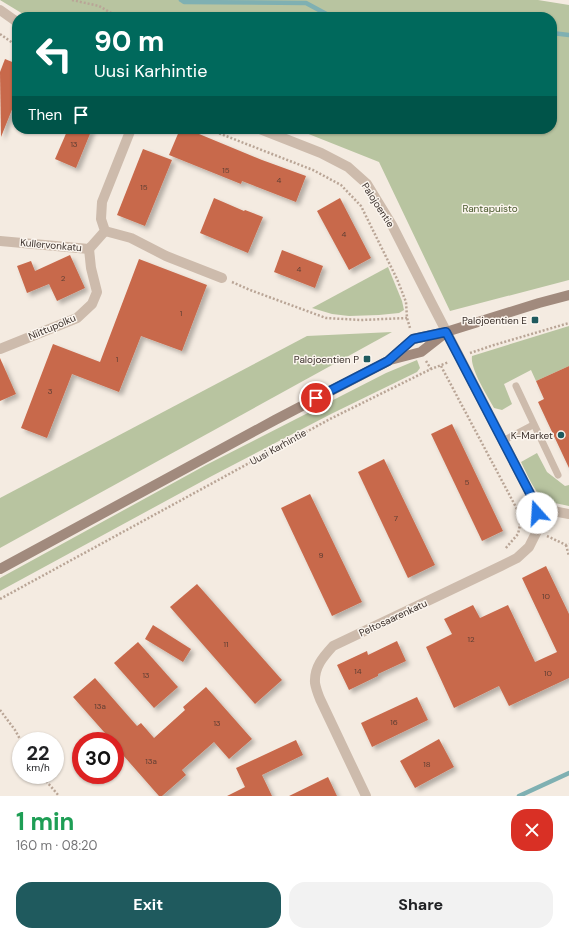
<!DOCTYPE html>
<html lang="en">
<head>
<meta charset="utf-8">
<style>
	body { margin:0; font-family:"DM Sans",sans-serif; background:#f2f2f2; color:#202124; height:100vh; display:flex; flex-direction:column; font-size:15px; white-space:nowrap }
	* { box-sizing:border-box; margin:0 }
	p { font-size:13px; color:#757577 }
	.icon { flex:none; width:22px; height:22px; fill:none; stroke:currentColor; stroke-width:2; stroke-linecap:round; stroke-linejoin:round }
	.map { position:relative; height:796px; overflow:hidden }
	.drawer { display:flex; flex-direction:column; background:#fff; flex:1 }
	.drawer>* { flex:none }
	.top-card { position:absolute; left:12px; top:12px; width:545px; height:122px; border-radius:16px; box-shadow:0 1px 3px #0004; background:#00695c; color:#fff; overflow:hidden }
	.speed { position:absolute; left:12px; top:732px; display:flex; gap:8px; font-size:20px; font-weight:700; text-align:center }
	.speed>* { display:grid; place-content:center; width:52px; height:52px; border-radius:50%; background:#fff; box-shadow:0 1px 3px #0004; line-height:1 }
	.speed small { font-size:10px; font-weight:400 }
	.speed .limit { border:6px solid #d22; background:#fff; color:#111 }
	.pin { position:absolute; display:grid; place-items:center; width:34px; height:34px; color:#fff; margin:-17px; border:2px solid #fff; border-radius:50%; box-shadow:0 1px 4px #0007 }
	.me { position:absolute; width:44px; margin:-22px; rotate:341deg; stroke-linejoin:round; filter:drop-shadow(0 0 3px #0008) }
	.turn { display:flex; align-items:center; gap:14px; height:84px; padding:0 16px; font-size:18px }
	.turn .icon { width:52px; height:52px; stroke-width:2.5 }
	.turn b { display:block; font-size:28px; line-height:34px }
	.then { display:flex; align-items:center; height:38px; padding:0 16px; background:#0003; gap:8px; font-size:15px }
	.round { display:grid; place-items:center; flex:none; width:42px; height:42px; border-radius:16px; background:#f2f2f2 }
	.head { display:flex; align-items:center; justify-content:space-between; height:68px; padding:0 16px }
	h1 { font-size:24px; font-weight:700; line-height:30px; color:#1e9e55 }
	.button { display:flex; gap:8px; margin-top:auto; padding:8px 16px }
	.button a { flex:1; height:46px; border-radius:16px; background:#1f5a5e; color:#fff; font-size:16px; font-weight:700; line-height:46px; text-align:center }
	.button a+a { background:#f2f2f2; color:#202124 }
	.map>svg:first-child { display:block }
	.green { fill:#b8c4a0 }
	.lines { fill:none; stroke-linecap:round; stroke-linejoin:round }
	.stream { stroke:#7fb0b2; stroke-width:4.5 }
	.building { fill:#c8694b; filter:url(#shadow) }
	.path { stroke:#b9a596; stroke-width:2.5; stroke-dasharray:2 2; stroke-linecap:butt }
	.lane { stroke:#cdbbac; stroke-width:7 }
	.street { stroke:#cdbbac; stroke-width:10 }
	.secondary { stroke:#a18a7d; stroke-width:10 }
	.route-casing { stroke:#114b97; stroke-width:10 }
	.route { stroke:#1a73e8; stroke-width:7 }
	.poi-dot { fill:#1f5a5e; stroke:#fbf5ee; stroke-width:1.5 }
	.labels { text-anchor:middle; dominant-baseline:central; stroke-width:3; stroke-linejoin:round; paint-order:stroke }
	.number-label { font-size:8px; fill:#5e3e33 }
	.street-label { font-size:10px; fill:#3b302b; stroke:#fbf5ee }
	.park-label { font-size:10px; fill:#4a5a2e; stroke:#fbf5ee }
	.poi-label { font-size:10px; fill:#3b302b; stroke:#fbf5ee; text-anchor:end }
</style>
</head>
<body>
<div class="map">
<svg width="569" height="796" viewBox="0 0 569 796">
	<defs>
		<filter id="shadow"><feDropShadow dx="3.5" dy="3.5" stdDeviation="2" flood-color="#0004"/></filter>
	</defs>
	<rect width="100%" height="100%" fill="#f4ebe1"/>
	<g class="green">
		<path d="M0 0H538L569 5V280L450 311 379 162 296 129H552V17H28Z"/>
		<path d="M388 267 402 301 404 310 399 313 379 315 349 316 332 314 312 308Z"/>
		<path d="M569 326V366L536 381 531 370 504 384 512 404 502 410 494 408C487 395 470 369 472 356Z"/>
		<path d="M392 332 0 548V498L307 336Z"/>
		<path d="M417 360 420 368 417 372 331 414 210 477 0 591V578L206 465 386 373Z"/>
		<path d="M537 453 547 472 565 486 569 485V506C560 504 549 503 542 497 534 491 526 472 521 462Z"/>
	</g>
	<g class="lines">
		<g class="stream">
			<path d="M181 0 184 2 306 3 332 17"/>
			<path d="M552 33 569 35"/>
			<path d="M519 796 569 773"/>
		</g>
	</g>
	<g class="building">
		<path d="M5 59 17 64V97L1 137 0 72Z"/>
		<path d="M68 129H92L76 168 55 159Z"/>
		<path d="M180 129H187L262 160 306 176 296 202 242 181 241 184 169 155Z"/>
		<path d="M143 149 172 160 145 226 117 215Z"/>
		<path d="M214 198 244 211 245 210 263 217 248 253 200 233Z"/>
		<path d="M340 198 371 258 349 270 317 211Z"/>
		<path d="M282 250 323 266 315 288 274 272Z"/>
		<path d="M70 255 85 288 57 301 49 284 27 293 17 266 31 261 35 271Z"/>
		<path d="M139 259 207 285 182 351 141 336 119 392 72 374 47 438 21 428 53 344 100 362Z"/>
		<path d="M0 358 16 394 0 401Z"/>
		<path d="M569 366V468L538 402 544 399 536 381Z"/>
		<path d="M452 424 503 531 482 541 431 434Z"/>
		<path d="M384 459 435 565 408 578 358 472Z"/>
		<path d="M310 494 362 602 332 616 281 508Z"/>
		<path d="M546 566 569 614V678L509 706 499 686 454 708 426 647 452 634 444 619 473 605 480 618 508 605 535 662 557 652 522 578Z"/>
		<path d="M197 584 282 680 255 704 170 607Z"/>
		<path d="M153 625 191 649 183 662 145 639Z"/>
		<path d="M397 641 406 661 378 674V676L349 690 337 665 367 651 368 655Z"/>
		<path d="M138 642 178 687 154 708 114 663Z"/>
		<path d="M95 678 137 726 141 723 154 738 185 710 183 707 206 687 252 739 229 759 214 742 182 770 186 775 162 796H159L115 746V741H112L73 697Z"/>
		<path d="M417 697 428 720 372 747 361 723Z"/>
		<path d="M439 739 454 767 415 788 400 761Z"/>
		<path d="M296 740 303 755 262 775 272 796H227L245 787 236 768Z"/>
		<path d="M328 777 337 796H289Z"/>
	</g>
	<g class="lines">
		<g class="path">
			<path d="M72 0 99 6 118 17"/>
			<path d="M0 34 17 46"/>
			<path d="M208 129 313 170 341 185 361 206 397 279 406 302 407 318 410 328"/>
			<path d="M232 282 250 290 326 318 361 320 407 318"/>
			<path d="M470 353 494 345 569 323"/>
			<path d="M426 361 431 369"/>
			<path d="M441 366 518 511 520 525 518 534 505 549"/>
			<path d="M547 536 566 545 569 544"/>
			<path d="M566 545 569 556"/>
			<path d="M0 599 330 419 431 369 449 362"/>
			<path d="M0 710 15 730 21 741"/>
			<path d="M41 775 59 796"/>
		</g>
		<g class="lane">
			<path d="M516 386 558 475"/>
			<path d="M503 441 533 425"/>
		</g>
		<g class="street">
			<path d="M0 10 17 22"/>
			<path d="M260 129 321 153 348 167 367 184 392 225 431 302 536 505 538 522 537 531 529 547 517 558 501 566 333 646C323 657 314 667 315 683 316 689 318 694 320 699L366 796"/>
			<path d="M105 231 131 238 166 256 222 278"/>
			<path d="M0 241 89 249 105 231 101 219 102 202 131 129"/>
			<path d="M0 349 77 318 92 304 97 292 91 268 89 249"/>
			<path d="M536 505 553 511 569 514"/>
		</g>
		<g class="secondary">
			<path d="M390 360 421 352 444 334"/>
			<path d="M0 569 275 420 388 361 413 339 446 332 539 303 569 295"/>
		</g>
	</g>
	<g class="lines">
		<defs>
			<path id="route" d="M316 398 388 361 413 339 446 332 536 505 537 513"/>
		</defs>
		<use href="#route" class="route-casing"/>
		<use href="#route" class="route"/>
	</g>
	<g class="poi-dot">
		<rect x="531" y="316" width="8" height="8" rx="2"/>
		<rect x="363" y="355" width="8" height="8" rx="2"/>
		<circle cx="561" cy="435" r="4"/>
	</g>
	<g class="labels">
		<g class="number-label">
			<text x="74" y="144">13</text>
			<text x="226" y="170">15</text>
			<text x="279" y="180">4</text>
			<text x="144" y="187">15</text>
			<text x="344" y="234">4</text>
			<text x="299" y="269">4</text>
			<text x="63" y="278">2</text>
			<text x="181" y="313">1</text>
			<text x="117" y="359">1</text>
			<text x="50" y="391">3</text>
			<text x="467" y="482">5</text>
			<text x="396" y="518">7</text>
			<text x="321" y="555">9</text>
			<text x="546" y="596">10</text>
			<text x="471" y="639">12</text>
			<text x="226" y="644">11</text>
			<text x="358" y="671">14</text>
			<text x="548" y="673">10</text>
			<text x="146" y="675">13</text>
			<text x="100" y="706">13a</text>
			<text x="394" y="722">16</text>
			<text x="217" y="723">13</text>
			<text x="151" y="761">13a</text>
			<text x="427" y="764">18</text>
		</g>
		<g class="street-label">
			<text transform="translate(378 205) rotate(57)">Palojoentie</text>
			<text transform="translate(51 245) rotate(5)">Kullervonkatu</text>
			<text transform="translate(52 327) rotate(-23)">Niittupolku</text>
			<text transform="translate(278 447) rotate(-29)">Uusi Karhintie</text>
			<text transform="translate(393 618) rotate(-25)">Peltosaarenkatu</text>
		</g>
		<g class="park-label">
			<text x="490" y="208">Rantapuisto</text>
		</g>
		<g class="poi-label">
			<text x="527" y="320">Palojoentien E</text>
			<text x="359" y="359">Palojoentien P</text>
			<text x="553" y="435">K-Market</text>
		</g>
	</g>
</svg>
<div class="speed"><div>22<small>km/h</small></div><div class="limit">30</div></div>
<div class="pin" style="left:316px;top:398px;background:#d93025"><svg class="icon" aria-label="arrive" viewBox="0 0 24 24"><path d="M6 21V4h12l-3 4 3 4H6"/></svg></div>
<svg class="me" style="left:537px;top:513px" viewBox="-20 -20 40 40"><circle r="19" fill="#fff"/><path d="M0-13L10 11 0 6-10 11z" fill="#1a73e8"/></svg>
<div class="top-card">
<div class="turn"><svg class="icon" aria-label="left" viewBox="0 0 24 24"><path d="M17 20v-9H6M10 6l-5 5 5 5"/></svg><div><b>90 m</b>Uusi Karhintie</div></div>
<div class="then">Then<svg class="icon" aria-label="arrive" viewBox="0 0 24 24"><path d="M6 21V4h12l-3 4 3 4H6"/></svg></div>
</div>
</div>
<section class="drawer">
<div class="head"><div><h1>1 min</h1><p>160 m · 08:20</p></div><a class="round" style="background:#d93025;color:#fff"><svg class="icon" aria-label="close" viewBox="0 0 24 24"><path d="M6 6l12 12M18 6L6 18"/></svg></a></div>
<div class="button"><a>Exit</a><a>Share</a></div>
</section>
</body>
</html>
